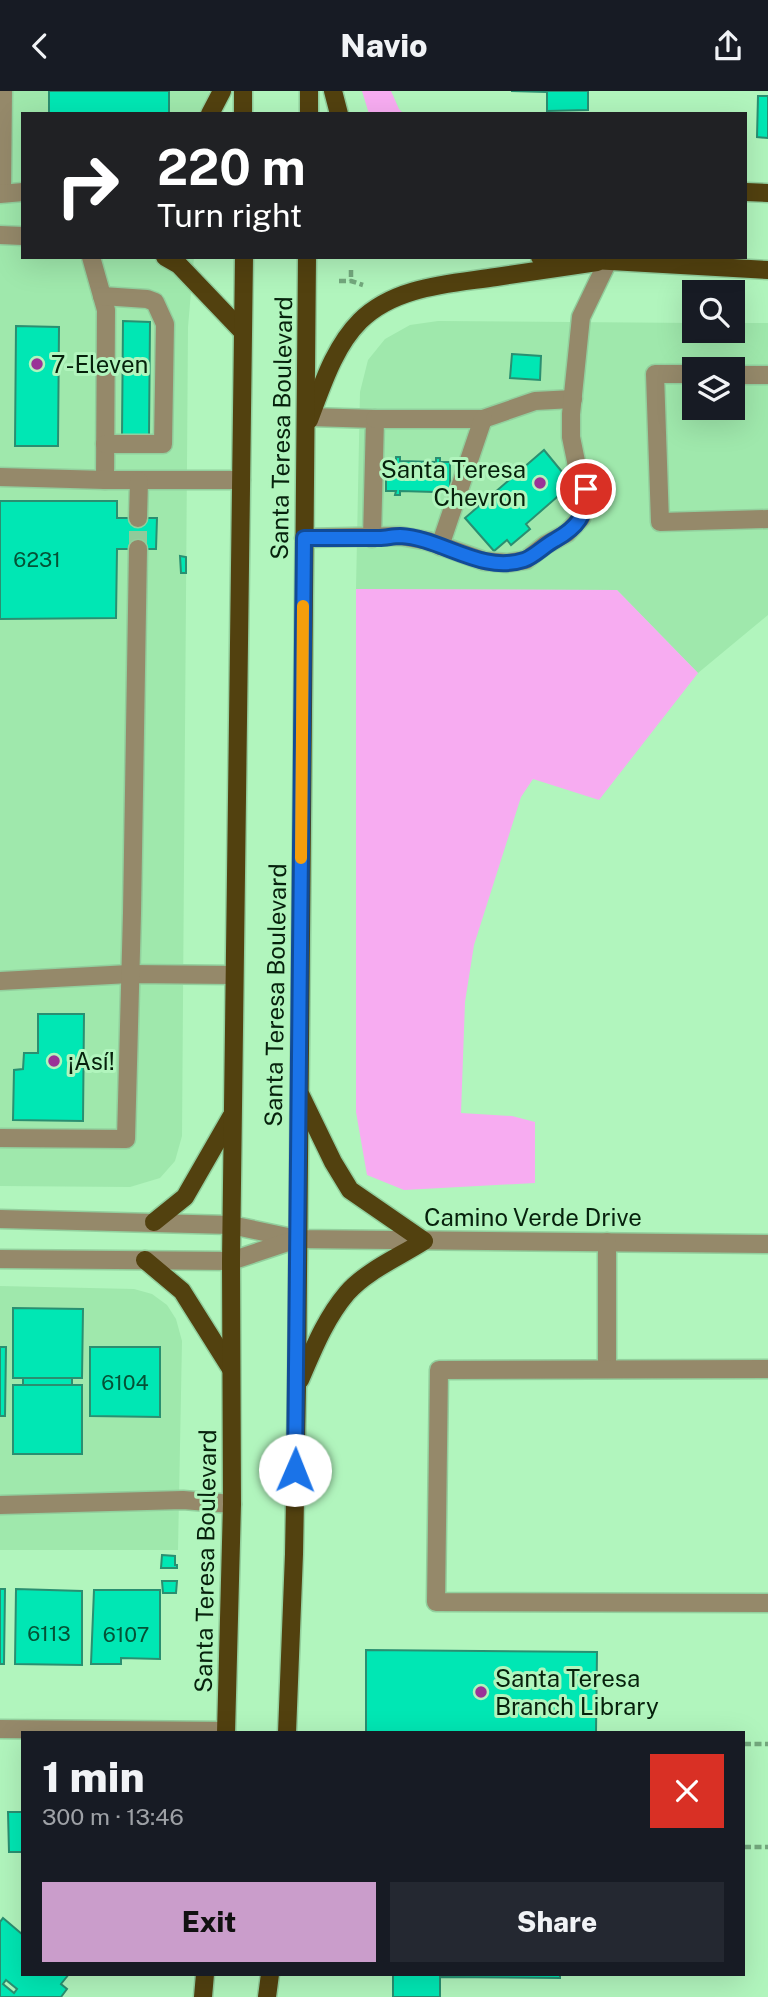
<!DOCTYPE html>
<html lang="en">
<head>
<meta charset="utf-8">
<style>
	body { margin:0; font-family:"Public Sans",sans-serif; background:#242831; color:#f1f3f6; height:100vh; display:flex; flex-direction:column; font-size:26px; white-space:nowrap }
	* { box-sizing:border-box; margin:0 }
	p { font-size:23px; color:#9ea1a6 }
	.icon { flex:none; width:38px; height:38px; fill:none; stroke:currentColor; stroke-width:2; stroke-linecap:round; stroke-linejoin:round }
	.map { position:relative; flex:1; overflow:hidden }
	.drawer { position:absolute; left:21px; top:1640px; width:724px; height:245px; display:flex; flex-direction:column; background:#171b24; border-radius:0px; box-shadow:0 7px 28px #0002 }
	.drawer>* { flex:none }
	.top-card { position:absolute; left:21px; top:21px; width:726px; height:147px; border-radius:0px; box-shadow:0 7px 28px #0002; background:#202124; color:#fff; overflow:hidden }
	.tools { position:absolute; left:682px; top:189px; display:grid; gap:14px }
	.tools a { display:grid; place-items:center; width:63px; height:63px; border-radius:0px; background:#171b24; box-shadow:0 7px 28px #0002; font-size:35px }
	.pin { position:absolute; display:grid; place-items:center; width:60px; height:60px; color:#fff; margin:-30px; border:4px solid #fff; border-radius:50%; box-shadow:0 2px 7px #0007 }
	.me { position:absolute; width:77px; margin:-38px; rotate:1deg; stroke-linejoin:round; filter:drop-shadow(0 0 5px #0008) }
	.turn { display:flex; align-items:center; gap:24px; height:147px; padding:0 21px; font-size:32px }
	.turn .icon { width:91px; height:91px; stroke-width:2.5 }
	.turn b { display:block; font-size:49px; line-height:60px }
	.round { display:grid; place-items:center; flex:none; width:74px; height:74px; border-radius:0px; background:#242831 }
	.overview { display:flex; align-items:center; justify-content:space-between; height:119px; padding:0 21px }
	h1 { font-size:42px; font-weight:800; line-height:52px }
	.button { display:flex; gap:14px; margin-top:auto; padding:14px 21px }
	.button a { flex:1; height:80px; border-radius:0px; background:#ca9dcb; color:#111; font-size:28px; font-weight:800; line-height:80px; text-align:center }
	.button a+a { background:#242831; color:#f1f3f6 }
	header { display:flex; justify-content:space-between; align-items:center; height:91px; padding:0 21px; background:#171b24; font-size:32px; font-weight:800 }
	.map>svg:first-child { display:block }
	.built { fill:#9fe8ac; fill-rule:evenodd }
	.green { fill:#f7acf1 }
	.building { fill:#00e7b4; stroke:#2a8f71; stroke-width:2; fill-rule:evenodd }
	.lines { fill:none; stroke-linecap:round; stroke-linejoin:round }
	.minor-tunnel { stroke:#8fcb9a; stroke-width:18; stroke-dasharray:18 9; stroke-linecap:butt }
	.minor-casing { stroke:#92cf9d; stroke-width:21 }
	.major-casing { stroke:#92cf9d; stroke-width:21 }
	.path { stroke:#73a87d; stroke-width:4.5; stroke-dasharray:7 3.5; stroke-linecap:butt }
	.minor { stroke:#95896a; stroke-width:18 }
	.major { stroke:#52410f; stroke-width:18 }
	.route-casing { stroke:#114b97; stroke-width:18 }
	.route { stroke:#1a73e8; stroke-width:12 }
	.slow { stroke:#f59e0b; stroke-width:12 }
	.poi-dot { fill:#9a3397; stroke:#b1f5bd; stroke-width:2.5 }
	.labels { text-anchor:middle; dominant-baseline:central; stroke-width:6; stroke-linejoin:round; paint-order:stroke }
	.number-label { font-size:21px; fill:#045236 }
	.poi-label { font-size:24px; fill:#06210c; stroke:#b1f5bd; text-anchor:start }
	.street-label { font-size:24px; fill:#06210c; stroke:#b1f5bd }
</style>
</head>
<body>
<header><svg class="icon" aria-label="back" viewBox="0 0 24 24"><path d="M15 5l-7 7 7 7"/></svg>Navio<svg class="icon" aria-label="share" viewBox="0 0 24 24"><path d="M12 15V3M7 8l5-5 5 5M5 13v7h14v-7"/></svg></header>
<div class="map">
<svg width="768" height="1906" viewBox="0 0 768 1906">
	<rect width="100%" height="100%" fill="#b1f5bd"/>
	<g class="built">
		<path d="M0 0H209L207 23H23V166H194L188 236 182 1045 175 1070 160 1087 130 1096 0 1095Z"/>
		<path d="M438 230 695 232V240H733V232H768V524L698 582 617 499 356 498 360 301 368 269 385 248 410 234ZM695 278H733V317H695Z"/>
		<path d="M0 1195 134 1198 152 1203 167 1214 176 1228 182 1250 178 1459H0Z"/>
	</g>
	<g class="green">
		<path d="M362 0H391L399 18 404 23H369Z"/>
		<path d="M356 498 617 499 698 582 599 709 533 688 521 706 474 854 465 911 461 1022 512 1025 535 1031V1092L404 1099 367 1084 356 1021Z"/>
	</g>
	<g class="building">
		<rect x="49" y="0" width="120" height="23"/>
		<path d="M511 0H588V19L547 20V1Z"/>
		<path d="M758 5H768V47L757 46Z"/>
		<path d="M123 230 150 231 149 346H122Z"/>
		<path d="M16 235 59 236 58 355H15Z"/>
		<path d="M512 263 541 265 540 289 510 287Z"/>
		<path d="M544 359 572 393 526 433 530 438 511 454 507 449 494 460 465 427Z"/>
		<path d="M396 366H400V370L436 371V367H440V371H450V401H439V405H435V401L400 400V404H395L396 400H386V370H396Z"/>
		<path d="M0 410H117V427H157L156 458H117L116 527 0 528Z"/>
		<path d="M180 465 186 466V482H181Z"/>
		<path d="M38 923H84L83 1030 13 1029 14 979 23 978 24 962H38Z"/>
		<path d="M13 1217 83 1218 82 1287H13Z"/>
		<path d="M0 1256H6L5 1325H0Z"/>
		<path d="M90 1256H160V1326L90 1325Z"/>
		<rect x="23" y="1287" width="49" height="7"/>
		<rect x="13" y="1294" width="69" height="69"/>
		<path d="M162 1464 175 1465V1474H177V1477H161Z"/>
		<path d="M162 1490H177L176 1502H163Z"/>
		<path d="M0 1498H5L4 1573H0Z"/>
		<path d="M16 1498 82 1500V1574L15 1573Z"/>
		<path d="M94 1499H160V1568L121 1567V1573H91Z"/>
		<path d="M366 1559 597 1561 596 1642H366Z"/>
		<path d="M8 1721H23V1761H9Z"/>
		<path d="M3 1827 23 1844V1883H69L61 1893 67 1898 61 1906H0V1831ZM6 1889 17 1898 14 1902 3 1893Z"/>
		<path d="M393 1883H560V1887L440 1886V1906H393Z"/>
	</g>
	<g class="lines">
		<path class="minor-tunnel" d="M138 458V427"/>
		<defs>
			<g id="minor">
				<path d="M2 102 3 0"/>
				<path d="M0 103 23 101"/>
				<path d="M0 144 23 145"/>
				<path d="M91 166 106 219 105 389"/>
				<path d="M102 205 147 208 155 211 165 233 163 353H105"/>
				<path d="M695 283H655L660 431 768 428"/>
				<path d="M733 284H768"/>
				<path d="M311 326 375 328 372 447"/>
				<path d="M375 328H483L535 310 573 308"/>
				<path d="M0 386 105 389H241"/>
				<path d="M138 427 139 390"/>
				<path d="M304 447 400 445 428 450 484 470 507 472 526 469 545 454 567 442 581 427 586 414V398L579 385 571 346V323L581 226 607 172"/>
				<path d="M440 455 483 328"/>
				<path d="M0 890 129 883 234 884"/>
				<path d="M0 1047 126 1048 132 822 138 458"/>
				<path d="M0 1128 231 1134 297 1148 768 1153"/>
				<path d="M0 1168 231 1170 297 1148"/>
				<path d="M607 1278V1151"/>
				<path d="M768 1278 439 1279 436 1511 768 1512"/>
				<path d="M0 1414 183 1409 232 1413"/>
				<path d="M0 1638 226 1640"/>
			</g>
			<g id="major">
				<path d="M243 0V23"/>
				<path d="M333 0 339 23"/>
				<path d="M210 23 222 0"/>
				<path d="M309 23V0"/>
				<path d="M746 101 768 102"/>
				<path d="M165 166 179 174 242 240"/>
				<path d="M540 166 768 179"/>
				<path d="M309 329C322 295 334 256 360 230 395 195 450 193 496 186 529 181 563 176 597 171"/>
				<path d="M154 1131 185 1106 231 1026"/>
				<path d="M145 1169 182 1200 231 1278"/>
				<path d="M300 1289C313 1259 325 1228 347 1202 366 1180 399 1166 424 1150L350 1099 333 1071 301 1005"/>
				<path d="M226 1642 232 1413 231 1170 244 166"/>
				<path d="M287 1642 294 1463 297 1296 307 166"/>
				<path d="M203 1906 205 1883"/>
				<path d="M267 1906 270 1883"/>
			</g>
		</defs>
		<use href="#minor" class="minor-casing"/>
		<use href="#major" class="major-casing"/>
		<g class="path">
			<path d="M351 179V190"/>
			<path d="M339 190H351L363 194"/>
			<path d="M744 1653H768"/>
			<path d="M744 1756H768"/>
		</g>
		<use href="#minor" class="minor"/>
		<use href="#major" class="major"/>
	</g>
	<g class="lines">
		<defs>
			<path id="route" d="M295 1379 304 447C329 447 354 447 379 447 386 447 393 445 400 445 442 447 481 483 524 469 534 466 545 454 555 449 578 436 586 425 586 398"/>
		</defs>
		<use href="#route" class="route-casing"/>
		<use href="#route" class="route"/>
		<path class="slow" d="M301 767 303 515"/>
	</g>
	<g class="poi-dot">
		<circle cx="37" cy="273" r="7"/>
		<circle cx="540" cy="392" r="7"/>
		<circle cx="54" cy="970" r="7"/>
		<circle cx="481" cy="1601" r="7"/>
	</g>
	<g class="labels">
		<g class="number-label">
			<text x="37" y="468">6231</text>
			<text x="125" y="1291">6104</text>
			<text x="49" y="1542">6113</text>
			<text x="126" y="1543">6107</text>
		</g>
		<g class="poi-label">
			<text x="51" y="273">7-Eleven</text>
			<text x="526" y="378" text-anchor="end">Santa Teresa<tspan x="526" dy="28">Chevron</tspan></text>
			<text x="68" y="970">¡Así!</text>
			<text x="495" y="1587">Santa Teresa<tspan x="495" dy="28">Branch Library</tspan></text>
		</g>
		<g class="street-label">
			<text transform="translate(281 337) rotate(-89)">Santa Teresa Boulevard</text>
			<text transform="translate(275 904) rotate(-89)">Santa Teresa Boulevard</text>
			<text x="533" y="1126">Camino Verde Drive</text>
			<text transform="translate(205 1470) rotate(-89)">Santa Teresa Boulevard</text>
		</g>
	</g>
</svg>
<div class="tools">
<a><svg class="icon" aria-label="search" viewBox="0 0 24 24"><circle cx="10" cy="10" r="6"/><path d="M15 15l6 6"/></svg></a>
<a><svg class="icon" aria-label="layers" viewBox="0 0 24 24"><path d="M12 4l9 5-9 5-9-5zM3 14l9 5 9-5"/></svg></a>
</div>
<div class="pin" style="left:586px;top:398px;background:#d93025"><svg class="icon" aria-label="arrive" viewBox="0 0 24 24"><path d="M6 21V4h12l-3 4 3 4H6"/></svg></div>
<svg class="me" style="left:295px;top:1379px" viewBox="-20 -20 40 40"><circle r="19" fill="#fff"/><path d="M0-13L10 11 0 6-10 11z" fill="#1a73e8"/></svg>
<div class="top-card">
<div class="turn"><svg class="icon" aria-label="right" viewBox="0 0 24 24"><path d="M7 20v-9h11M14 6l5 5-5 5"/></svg><div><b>220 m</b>Turn right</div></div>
</div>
<section class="drawer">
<div class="overview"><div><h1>1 min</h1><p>300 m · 13:46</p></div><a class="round" style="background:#d93025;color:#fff"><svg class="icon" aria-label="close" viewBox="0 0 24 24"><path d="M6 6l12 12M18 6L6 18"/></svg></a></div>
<div class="button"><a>Exit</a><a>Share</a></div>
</section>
</div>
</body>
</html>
